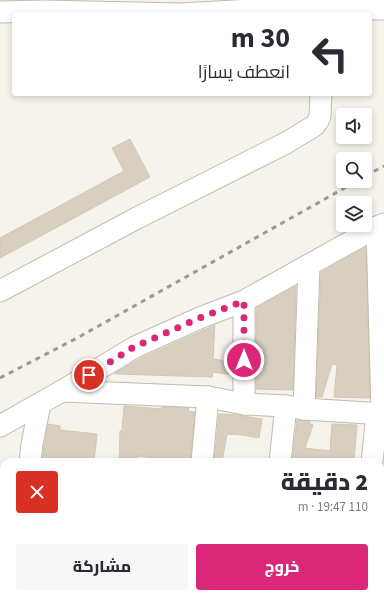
<!DOCTYPE html>
<html lang="ar">
<head>
<meta charset="utf-8">
<style>
	body { margin:0; font-family:"Source Sans 3",Cairo,sans-serif; background:#f7f7f7; color:#2b2b33; direction:rtl; height:100vh; display:flex; flex-direction:column; font-size:15px; white-space:nowrap }
	* { box-sizing:border-box; margin:0 }
	p { font-size:13px; color:#7c7c81 }
	.icon { flex:none; width:22px; height:22px; fill:none; stroke:currentColor; stroke-width:2; stroke-linecap:round; stroke-linejoin:round }
	.map { position:relative; flex:1; overflow:hidden; direction:ltr }
	.sheet { position:absolute; left:0px; top:458px; width:384px; height:140px; display:flex; flex-direction:column; background:#fff; border-radius:12px 12px 0 0; box-shadow:0 2px 6px #0003; direction:rtl }
	.sheet>* { flex:none }
	.guide { position:absolute; left:12px; top:12px; width:360px; height:84px; border-radius:4px; box-shadow:0 2px 6px #0003; direction:rtl; background:#fff; color:#2b2b33; overflow:hidden }
	.controls { position:absolute; left:336px; top:108px; display:grid; gap:8px }
	.controls a { display:grid; place-items:center; width:36px; height:36px; border-radius:4px; background:#fff; box-shadow:0 2px 6px #0003; font-size:20px }
	.pin { position:absolute; display:grid; place-items:center; width:34px; height:34px; color:#fff; margin:-17px; border:2px solid #fff; border-radius:50%; box-shadow:0 1px 4px #0007 }
	.me { position:absolute; width:44px; margin:-22px; rotate:0deg; stroke-linejoin:round; filter:drop-shadow(0 0 3px #0008) }
	.turn { display:flex; align-items:center; gap:14px; height:84px; padding:0 16px; font-size:18px }
	.turn .icon { width:52px; height:52px; stroke-width:2.5 }
	.turn b { display:block; font-size:28px; line-height:34px }
	.round { display:grid; place-items:center; flex:none; width:42px; height:42px; border-radius:4px; background:#f7f7f7 }
	.summary { display:flex; align-items:center; justify-content:space-between; height:68px; padding:0 16px }
	h1 { font-size:24px; font-weight:800; line-height:30px }
	.primary-button { display:flex; gap:8px; margin-top:auto; padding:8px 16px }
	.primary-button a { flex:1; height:46px; border-radius:4px; background:#db2777; color:#fff; font-size:16px; font-weight:800; line-height:46px; text-align:center }
	.primary-button a+a { background:#f7f7f7; color:#2b2b33 }
	.map>svg:first-child { display:block }
	.building { fill:#d8cfc1; stroke:#d3c7b4 }
	.lines { fill:none; stroke-linecap:round; stroke-linejoin:round }
	.minor-casing { stroke:#c2bbae; stroke-width:23 }
	.minor { stroke:#fff; stroke-width:21 }
	.rail { stroke:#9a9a9a; stroke-width:3; stroke-dasharray:5 5; stroke-linecap:butt }
	.route { stroke:#db2777; stroke-width:7; stroke-dasharray:0 12.6 }
</style>
</head>
<body>
<div class="map">
<svg width="384" height="598" viewBox="0 0 384 598">
	<rect width="100%" height="100%" fill="#f6f3ec"/>
	<g class="building">
		<path d="M130 139 150 177 0 258V238L124 171 112 148Z"/>
		<path d="M366 247 370 398 334 397 337 365 332 364 322 397H316L321 272Z"/>
		<path d="M296 286 293 390 256 389V308Z"/>
		<path d="M215 325 213 359 232 362V375L213 372 212 377 115 374V373L141 358Z"/>
		<path d="M124 406 162 409V407L187 408H189L188 411 195 412 190 462H161V459L138 456 137 462H119L120 431H122Z"/>
		<path d="M219 414 237 415 262 419 259 438 242 435 227 434 222 462H214Z"/>
		<path d="M297 420 310 421V424L313 425 305 448 330 451 332 424 357 425 354 462H292Z"/>
		<path d="M48 424 60 426V430L97 434 94 462H42L44 446Z"/>
	</g>
	<g class="lines">
		<defs>
			<g id="minor">
				<path d="M0 12 45 11 180 14 289 8 384 9"/>
				<path d="M377 227 382 413"/>
				<path d="M0 291 137 218 286 143 314 126 318 121 320 116 321 94"/>
				<path d="M244 301V404"/>
				<path d="M62 391 208 397 244 404 286 406 304 409 384 414"/>
				<path d="M304 409 309 265"/>
				<path d="M0 426 62 391 135 347 202 317 244 301 377 227 384 224"/>
				<path d="M30 462 32 444 40 404"/>
				<path d="M202 462 208 397"/>
				<path d="M280 462 286 406"/>
				<path d="M372 462 377 414"/>
				<path d="M0 530 4 531"/>
				<path d="M380 562H384"/>
				<path d="M9 598 10 594"/>
				<path d="M99 598 100 594"/>
			</g>
		</defs>
		<use href="#minor" class="minor-casing"/>
		<use href="#minor" class="minor"/>
		<g class="rail">
			<path d="M365 176 384 166"/>
			<path d="M0 378 79 337 357 181"/>
		</g>
	</g>
	<g class="lines">
		<path class="route" d="M89 375 134 347 202 317 244 301V360"/>
	</g>
</svg>
<div class="controls">
<a><svg class="icon" aria-label="sound" viewBox="0 0 24 24"><path d="M4 9h4l5-4v14l-5-4H4zM17 9q2 3 0 6"/></svg></a>
<a><svg class="icon" aria-label="search" viewBox="0 0 24 24"><circle cx="10" cy="10" r="6"/><path d="M15 15l6 6"/></svg></a>
<a><svg class="icon" aria-label="layers" viewBox="0 0 24 24"><path d="M12 4l9 5-9 5-9-5zM3 14l9 5 9-5"/></svg></a>
</div>
<div class="pin" style="left:89px;top:375px;background:#d93025"><svg class="icon" aria-label="arrive" viewBox="0 0 24 24"><path d="M6 21V4h12l-3 4 3 4H6"/></svg></div>
<svg class="me" style="left:244px;top:360px" viewBox="-20 -20 40 40"><circle r="17" fill="#db2777" stroke="#fff" stroke-width="3"/><path d="M0-11L8 9 0 5-8 9z" fill="#fff"/></svg>
<div class="guide">
<div class="turn"><svg class="icon" aria-label="left" viewBox="0 0 24 24"><path d="M17 20v-9H6M10 6l-5 5 5 5"/></svg><div><b>30 m</b>انعطف يسارًا</div></div>
</div>
<section class="sheet">
<div class="summary"><div><h1>2 دقيقة</h1><p>110 m · 19:47</p></div><a class="round" style="background:#d93025;color:#fff"><svg class="icon" aria-label="close" viewBox="0 0 24 24"><path d="M6 6l12 12M18 6L6 18"/></svg></a></div>
<div class="primary-button"><a>خروج</a><a>مشاركة</a></div>
</section>
</div>
</body>
</html>
